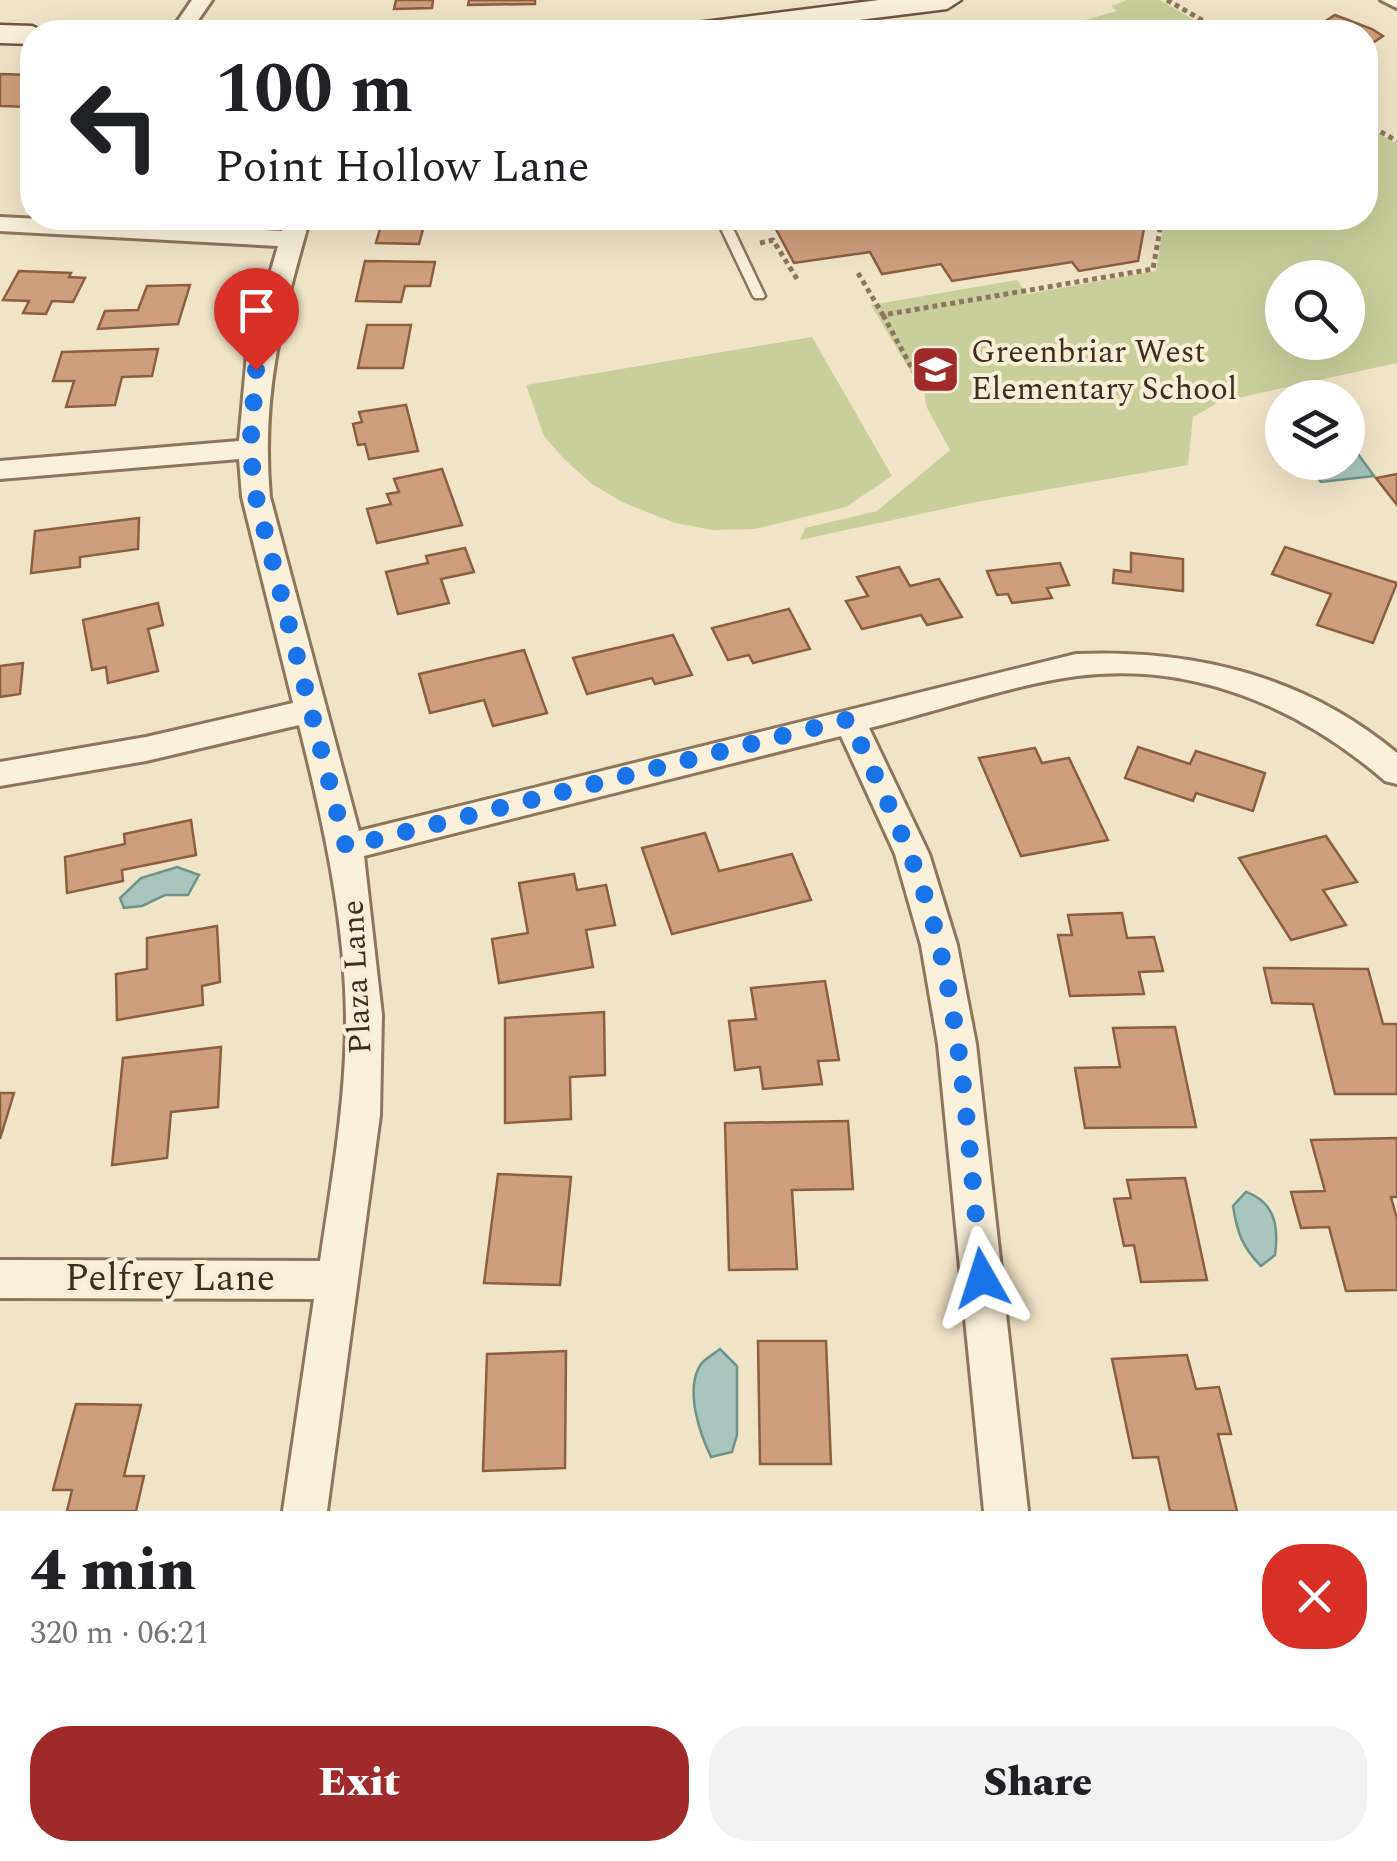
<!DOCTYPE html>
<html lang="en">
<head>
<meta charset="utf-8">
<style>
	body { margin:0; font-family:Spectral,serif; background:#f2f2f2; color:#202124; height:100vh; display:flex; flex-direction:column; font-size:38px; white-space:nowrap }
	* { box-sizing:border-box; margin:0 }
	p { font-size:32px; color:#757577 }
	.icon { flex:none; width:55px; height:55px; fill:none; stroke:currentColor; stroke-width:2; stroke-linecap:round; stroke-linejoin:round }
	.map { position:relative; height:1511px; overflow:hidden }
	.side { display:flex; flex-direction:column; background:#fff; flex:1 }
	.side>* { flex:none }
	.top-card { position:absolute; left:20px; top:20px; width:1358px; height:210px; border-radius:40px; box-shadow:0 10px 40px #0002; background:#fff; color:#202124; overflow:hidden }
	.tools { position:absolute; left:1265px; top:260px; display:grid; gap:20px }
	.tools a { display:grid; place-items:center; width:100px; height:100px; border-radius:50%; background:#fff; box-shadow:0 10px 40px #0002; font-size:50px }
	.pin { position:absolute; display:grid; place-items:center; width:85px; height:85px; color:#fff; margin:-102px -42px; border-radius:50% 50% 50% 0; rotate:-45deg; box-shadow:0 0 10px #0007 }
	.pin .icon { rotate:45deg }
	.me { position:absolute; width:110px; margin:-55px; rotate:354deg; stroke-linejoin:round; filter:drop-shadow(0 0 8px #0008) }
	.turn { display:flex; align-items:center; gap:35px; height:210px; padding:0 30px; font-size:45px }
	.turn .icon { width:130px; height:130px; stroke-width:2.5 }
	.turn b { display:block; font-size:70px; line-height:85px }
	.round { display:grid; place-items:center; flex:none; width:105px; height:105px; border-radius:40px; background:#f2f2f2 }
	.overview { display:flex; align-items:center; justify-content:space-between; height:170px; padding:0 30px }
	h1 { font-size:60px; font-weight:800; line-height:75px }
	.cta { display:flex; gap:20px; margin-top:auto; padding:20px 30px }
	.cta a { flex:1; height:115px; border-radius:40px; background:#9e2a2b; color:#fff; font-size:40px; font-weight:800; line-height:115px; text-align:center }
	.cta a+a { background:#f2f2f2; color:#202124 }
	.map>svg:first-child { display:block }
	.green { fill:#c9cf9b; fill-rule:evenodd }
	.water { fill:#a9c4bc; stroke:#6f938a; stroke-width:2.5 }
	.building { fill:#cf9f7d; stroke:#8d5f41; stroke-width:2.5 }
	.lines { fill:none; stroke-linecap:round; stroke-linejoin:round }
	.lane-casing { stroke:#8d765c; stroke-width:5 }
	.street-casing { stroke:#8d765c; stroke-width:6 }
	.secondary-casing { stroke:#6f573f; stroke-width:5 }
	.path-far1 { stroke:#8d765c; stroke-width:5; stroke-dasharray:5 4; stroke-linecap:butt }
	.path { stroke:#8d765c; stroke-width:6; stroke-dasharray:8 5; stroke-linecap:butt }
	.lane { fill:#faf1dc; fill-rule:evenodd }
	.street { fill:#faf1dc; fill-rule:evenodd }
	.secondary { fill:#faf1dc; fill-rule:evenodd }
	.route { stroke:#1a73e8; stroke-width:18; stroke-dasharray:0 32.4 }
	.labels { text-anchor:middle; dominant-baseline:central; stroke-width:8; stroke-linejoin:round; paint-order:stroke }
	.poi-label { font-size:32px; fill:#3d2e20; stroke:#f7eed8; text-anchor:start }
	.street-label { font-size:32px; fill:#3d2e20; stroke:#f7eed8 }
	.near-street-label { font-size:38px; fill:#3d2e20; stroke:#f7eed8 }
</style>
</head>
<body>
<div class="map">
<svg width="1397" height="1511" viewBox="0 0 1397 1511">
	<rect width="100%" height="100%" fill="#f0e4c8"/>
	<g class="green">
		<path d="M1127 0H1160L1196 21C1157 34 1109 42 1071 24L1117 11 1111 6Z"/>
		<path d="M1365 126 1397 144V363L1219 402 1193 417 1188 465 976 502 800 540 805 528 877 511 950 450 926 406 924 384H918L871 305 1017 280 1027 294 1156 271 1164 222 1160 218H1365ZM1282 278H1348V342H1282Z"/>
		<path d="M812 337 892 476 846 507 755 529 712 530 675 523 624 503 592 484 564 459 544 436 526 385Z"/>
	</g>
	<g class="water">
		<path d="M1358 454 1374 476 1321 482 1306 464 1348 462V456Z"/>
		<path d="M177 867 199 875 188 895H165L142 906 124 908 120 898 141 878Z"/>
		<path d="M1246 1192C1275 1202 1279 1227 1275 1255L1261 1266C1242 1247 1237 1232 1233 1206Z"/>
		<path d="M720 1349 737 1366V1435L732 1452 711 1457C700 1434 684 1389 701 1364 705 1359 715 1353 720 1349Z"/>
	</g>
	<g class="building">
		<path d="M396 0H433L432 8 394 9Z"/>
		<path d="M469 0H535V4L468 5Z"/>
		<path d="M1335 15 1372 29 1383 36 1365 48V32L1313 29Z"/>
		<path d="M0 74 32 75V107L0 106Z"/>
		<path d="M383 218H426L419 244 376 243Z"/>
		<path d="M770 218H1129L1145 223 1138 261 1079 271 1072 262 952 281 941 264 882 274 870 252 794 263Z"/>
		<path d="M365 261 435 262 430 286H405L401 302 356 301Z"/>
		<path d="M19 271 71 273 69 277 85 278 73 302 52 301 46 314 23 313 29 301 3 300Z"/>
		<path d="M190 285 178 324 98 329 105 311 138 310 147 286Z"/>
		<path d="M367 325H411L403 368H358Z"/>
		<path d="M158 349 152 376 122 377 115 405 66 407 74 381H53L62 352Z"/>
		<path d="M406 405 418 451 369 459 365 444 358 445 353 424 362 422 359 412Z"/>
		<path d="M442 469 462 525 377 543 367 509 391 504 387 494 399 492 394 479Z"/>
		<path d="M1397 474V505L1376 478Z"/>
		<path d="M139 518 138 549 80 557V567L31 573 35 531Z"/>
		<path d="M1285 547 1397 583 1373 643 1317 625 1331 594 1272 574Z"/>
		<path d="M465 548 474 572 441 579 449 603 398 614 386 572 428 563 426 556Z"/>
		<path d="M1131 553 1183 559V591L1113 583 1114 570 1131 572Z"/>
		<path d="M1060 563 1069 585 1047 588 1052 598 1012 603 1008 594 997 595 987 571Z"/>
		<path d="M899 567 910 586 939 579 962 617 927 625 921 615 862 629 846 601 868 596 857 577Z"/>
		<path d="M158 603 163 625 148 629 158 671 108 683 106 667 92 670 83 620Z"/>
		<path d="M789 609 810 649 753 663 749 655 728 660 712 628Z"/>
		<path d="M673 635 692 675 655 684 652 678 587 694 573 658Z"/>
		<path d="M524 650 547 713 493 726 484 700 430 713 419 674Z"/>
		<path d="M23 663 20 694 0 697V666Z"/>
		<path d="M1138 747 1190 764 1196 751 1265 773 1253 811 1196 793 1193 801 1125 778Z"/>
		<path d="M1035 748 1042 763 1069 758 1108 840 1021 856 979 758Z"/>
		<path d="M191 820 196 855 122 870 123 881 67 893 65 857 125 844 124 834Z"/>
		<path d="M705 833 719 871 792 854 811 900 672 934 642 848Z"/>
		<path d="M1326 836 1357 882 1323 890 1346 925 1291 940 1239 858Z"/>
		<path d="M574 874 577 890 606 885 615 925 586 930 593 967 499 983 492 939 528 933 519 883Z"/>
		<path d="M1122 913 1127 938 1154 937 1163 971 1139 972 1144 994 1070 996 1058 935H1072L1068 915Z"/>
		<path d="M217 926 220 982 202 986 203 1005 117 1020 116 974 147 969V938Z"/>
		<path d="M1264 968 1368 969 1383 1024H1397V1094H1335L1313 1004 1272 1003Z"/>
		<path d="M825 981 839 1060 818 1061 822 1084 763 1089 760 1067 735 1070 729 1021 756 1019 751 988Z"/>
		<path d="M604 1012 605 1075 570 1077 571 1119 505 1123V1018Z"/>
		<path d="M1175 1027 1196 1127 1085 1128 1075 1068 1120 1067 1113 1028Z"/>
		<path d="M221 1047 218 1107 171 1112 167 1158 112 1165 123 1058Z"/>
		<path d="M0 1093H14L0 1139Z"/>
		<path d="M848 1121 853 1189 792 1190 797 1269 729 1270 725 1123Z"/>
		<path d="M1397 1138V1197H1391L1397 1219V1290L1346 1291 1329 1227 1301 1228 1291 1192 1325 1191 1311 1140Z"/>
		<path d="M498 1174 571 1177 560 1285 484 1283Z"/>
		<path d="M1185 1178 1207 1280 1141 1282 1134 1245 1124 1246 1114 1199 1131 1198 1127 1180Z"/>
		<path d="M758 1341H826L831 1464H760Z"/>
		<path d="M566 1351 565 1468 483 1471 487 1354Z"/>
		<path d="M1187 1355 1196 1389 1219 1387 1231 1434H1218L1237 1511H1170L1158 1457 1133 1458 1112 1359Z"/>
		<path d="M76 1404 141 1405 124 1476H144L136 1511H67L72 1490H53Z"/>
	</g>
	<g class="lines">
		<defs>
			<path id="lane" d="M716 218H728L765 296 763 298H755L753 296Z"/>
			<g id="street">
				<path d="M192 0H212L190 32H170Z"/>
				<path d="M1381 0H1397V8Z"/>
				<path d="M0 217 282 231 286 218H310C282 316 261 394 270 497L359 831 1076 654C1194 649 1305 676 1397 753V784L1385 781C1300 707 1192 661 1077 676 1010 685 936 712 869 728L929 854 957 945 976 1044 1028 1511H984L938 1044 921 945 895 854 841 736 364 856 382 1015 380 1115 327 1511H283L314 1299 0 1298V1260L320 1261C332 1180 346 1100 346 1018 345 919 323 821 299 725L146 761 0 786V762L146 737 293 703 242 497 239 459 0 479V461L239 441 247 354 278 246 0 231Z"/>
			</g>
			<g id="secondary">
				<path d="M879 0H961L947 9 761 32H681L696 23Z"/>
				<path d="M0 25 32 26 45 32H32V44L0 43Z"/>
			</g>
		</defs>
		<use href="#lane" class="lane-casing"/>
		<use href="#street" class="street-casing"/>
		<use href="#secondary" class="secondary-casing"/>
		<g class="path-far1">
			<path d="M1167 0 1223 32"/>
			<path d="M1180 26 1184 32"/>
			<path d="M1365 123 1397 141"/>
			<path d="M760 243 773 240 797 279"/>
			<path d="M858 273 883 315 1153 269 1160 229 1155 218"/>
			<path d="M883 315 920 383"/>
		</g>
		<path class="path" d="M919 381 921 385"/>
		<use href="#lane" class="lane"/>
		<use href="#street" class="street"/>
		<use href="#secondary" class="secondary"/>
	</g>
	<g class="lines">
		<path class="route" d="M256 370 250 449 256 497 346 847 849 719C883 793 920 865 939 945 965 1053 970 1167 982 1278"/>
	</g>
	<defs>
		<symbol id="school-square" viewBox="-11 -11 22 22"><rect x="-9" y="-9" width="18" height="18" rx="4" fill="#9e2a2b" stroke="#f7eed8"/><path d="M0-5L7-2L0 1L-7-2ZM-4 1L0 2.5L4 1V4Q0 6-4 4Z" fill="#fff"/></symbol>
	</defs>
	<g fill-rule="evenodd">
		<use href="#school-square" x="908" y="342" width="55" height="55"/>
	</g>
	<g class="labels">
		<g class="poi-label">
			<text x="971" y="352">Greenbriar West<tspan x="971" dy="37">Elementary School</tspan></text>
		</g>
		<g class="street-label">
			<text transform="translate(357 977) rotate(-93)">Plaza Lane</text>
		</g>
		<g class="near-street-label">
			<text x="170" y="1279">Pelfrey Lane</text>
		</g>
	</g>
</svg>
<div class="tools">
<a><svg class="icon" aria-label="search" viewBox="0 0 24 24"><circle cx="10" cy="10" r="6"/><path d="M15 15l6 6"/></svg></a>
<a><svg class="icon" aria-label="layers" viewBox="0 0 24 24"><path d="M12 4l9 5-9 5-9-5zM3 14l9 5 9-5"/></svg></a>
</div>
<div class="pin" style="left:256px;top:370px;background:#d93025"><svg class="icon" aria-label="arrive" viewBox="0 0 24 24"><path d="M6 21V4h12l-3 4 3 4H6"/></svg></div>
<svg class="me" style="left:982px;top:1278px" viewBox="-20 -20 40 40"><path d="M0-17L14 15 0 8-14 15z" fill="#1a73e8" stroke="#fff" stroke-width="4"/></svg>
<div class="top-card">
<div class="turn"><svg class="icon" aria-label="left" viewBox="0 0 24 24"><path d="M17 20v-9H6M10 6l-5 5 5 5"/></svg><div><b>100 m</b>Point Hollow Lane</div></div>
</div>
</div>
<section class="side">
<div class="overview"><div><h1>4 min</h1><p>320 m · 06:21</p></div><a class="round" style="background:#d93025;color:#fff"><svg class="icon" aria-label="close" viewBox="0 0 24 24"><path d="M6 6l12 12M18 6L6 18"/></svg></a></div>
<div class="cta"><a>Exit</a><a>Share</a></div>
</section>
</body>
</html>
